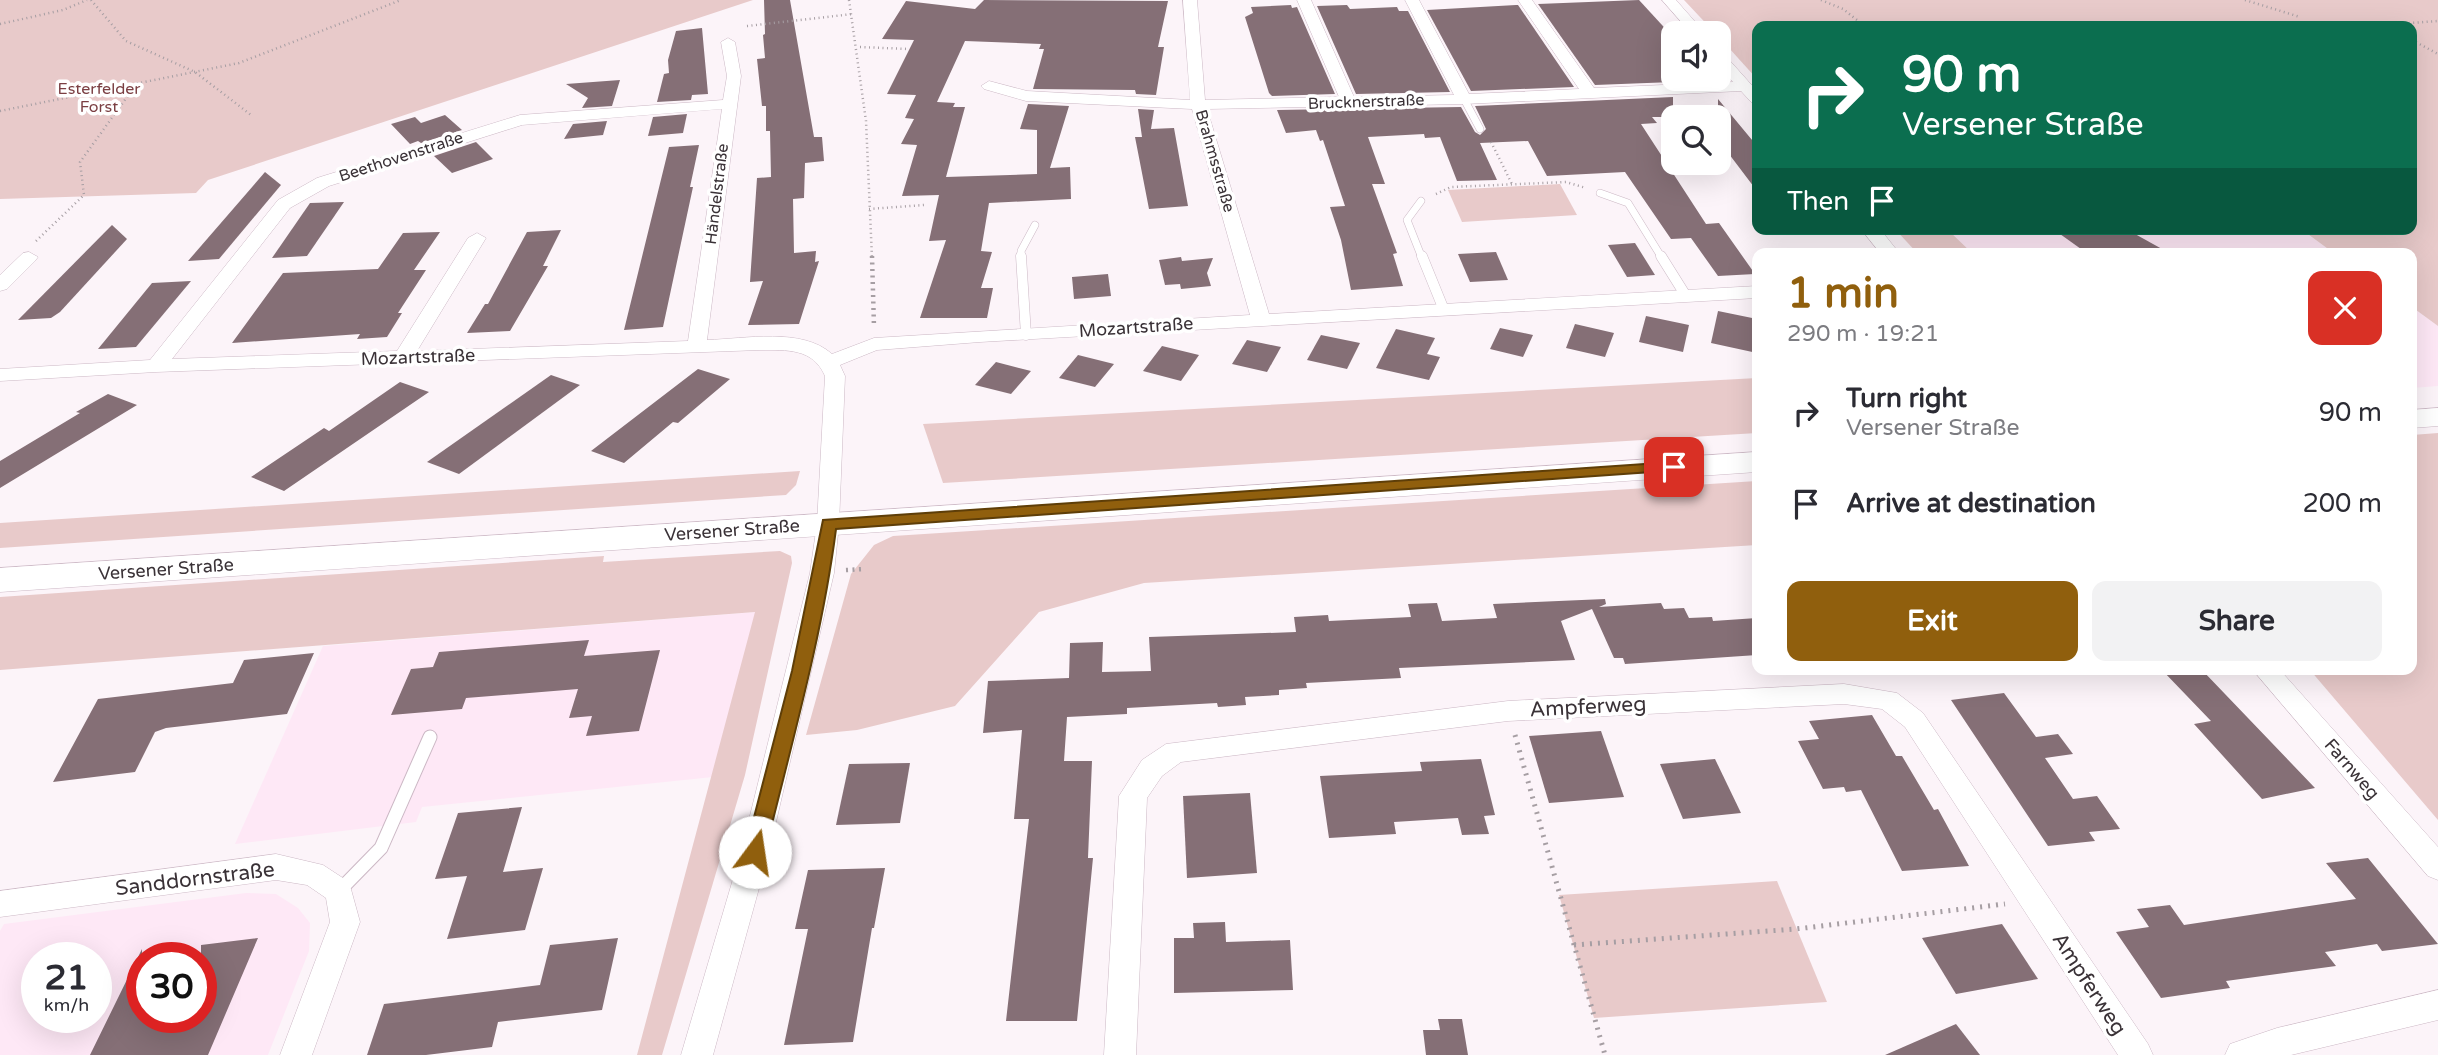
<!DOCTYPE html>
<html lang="en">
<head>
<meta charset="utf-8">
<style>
	body { margin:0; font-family:"Varela Round",sans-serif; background:#f2f2f3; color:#2b2b33; height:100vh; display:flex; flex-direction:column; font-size:26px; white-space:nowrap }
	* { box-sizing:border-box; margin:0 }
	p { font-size:23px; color:#7c7c81 }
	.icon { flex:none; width:38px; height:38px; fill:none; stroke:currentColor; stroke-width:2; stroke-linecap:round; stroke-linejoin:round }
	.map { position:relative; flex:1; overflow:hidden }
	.drawer { position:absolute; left:1752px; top:248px; width:665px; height:427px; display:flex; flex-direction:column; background:#fff; border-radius:14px; box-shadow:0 7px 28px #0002 }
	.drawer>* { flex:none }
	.top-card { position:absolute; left:1752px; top:21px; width:665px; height:214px; border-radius:14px; box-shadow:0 7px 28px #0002; background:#0b6e4f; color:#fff; overflow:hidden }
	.controls { position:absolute; left:1661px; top:21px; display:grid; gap:14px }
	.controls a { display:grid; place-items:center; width:70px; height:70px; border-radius:14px; background:#fff; box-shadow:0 7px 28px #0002; font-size:35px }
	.speed { position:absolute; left:21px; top:942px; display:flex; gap:14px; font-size:35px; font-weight:700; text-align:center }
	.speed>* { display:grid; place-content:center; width:91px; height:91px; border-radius:50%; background:#fff; box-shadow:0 7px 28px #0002; line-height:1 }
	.speed small { font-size:18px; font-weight:400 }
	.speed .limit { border:10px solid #d22; background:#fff; color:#111 }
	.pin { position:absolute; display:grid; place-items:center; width:60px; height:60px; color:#fff; margin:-30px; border-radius:14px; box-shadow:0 4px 10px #0006 }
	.me { position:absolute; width:77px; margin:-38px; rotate:14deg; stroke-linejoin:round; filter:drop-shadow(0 0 5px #0008) }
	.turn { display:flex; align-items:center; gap:24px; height:147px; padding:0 35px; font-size:32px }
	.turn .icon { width:91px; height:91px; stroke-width:2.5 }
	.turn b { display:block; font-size:49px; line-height:60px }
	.then { display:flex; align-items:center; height:66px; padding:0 35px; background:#0003; gap:14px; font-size:26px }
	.round { display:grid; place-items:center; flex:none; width:74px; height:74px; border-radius:14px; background:#f2f2f3 }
	.head { display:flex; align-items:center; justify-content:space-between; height:119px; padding:0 35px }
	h1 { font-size:42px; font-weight:700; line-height:52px; color:#905f0d }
	.cta { display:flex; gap:14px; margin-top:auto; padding:14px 35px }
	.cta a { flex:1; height:80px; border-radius:14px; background:#905f0d; color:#fff; font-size:28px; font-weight:700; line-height:80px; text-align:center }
	.cta a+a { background:#f2f2f3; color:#2b2b33 }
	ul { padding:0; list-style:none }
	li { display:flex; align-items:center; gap:21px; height:91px; padding:0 35px }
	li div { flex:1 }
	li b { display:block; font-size:26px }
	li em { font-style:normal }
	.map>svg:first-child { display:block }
	.built { fill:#fee8f6; fill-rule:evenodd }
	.green { fill:#e8caca }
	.building { fill:#856f76 }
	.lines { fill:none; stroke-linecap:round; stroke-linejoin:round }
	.lane-far2-casing { stroke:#ccb8c5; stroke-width:8 }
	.lane-far1-casing { stroke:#ccb8c5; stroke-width:11 }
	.lane-casing { stroke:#ccb8c5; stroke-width:15 }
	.street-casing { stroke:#ccb8c5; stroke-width:1 }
	.secondary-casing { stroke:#ccb8c5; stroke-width:1 }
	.path-far2 { stroke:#a69ea3; stroke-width:2.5; stroke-dasharray:1 3.5; stroke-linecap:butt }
	.path-far1 { stroke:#a69ea3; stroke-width:4.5; stroke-dasharray:2 4.5; stroke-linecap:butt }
	.path { stroke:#a69ea3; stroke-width:5; stroke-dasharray:2 6; stroke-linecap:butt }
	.lane-far2 { stroke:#fff; stroke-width:7 }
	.lane-far1 { stroke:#fff; stroke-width:10 }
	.lane { stroke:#fff; stroke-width:13 }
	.street { fill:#fff; fill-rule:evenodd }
	.secondary { fill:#fff; fill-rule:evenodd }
	.route { fill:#905f0d; stroke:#5e3e08; stroke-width:2 }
	.labels { text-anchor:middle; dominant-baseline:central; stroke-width:7; stroke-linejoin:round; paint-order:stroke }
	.far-park-label { font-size:16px; fill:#7b3f43; stroke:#fff }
	.far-street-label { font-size:16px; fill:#3a3237; stroke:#fff }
	.street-label { font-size:18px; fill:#3a3237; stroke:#fff }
	.near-street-label { font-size:21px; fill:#3a3237; stroke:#fff }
</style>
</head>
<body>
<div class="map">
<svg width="2438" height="1055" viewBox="0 0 2438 1055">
	<rect width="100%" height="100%" fill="#fcf4f9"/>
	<g class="built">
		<path d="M1947 229H2301L2335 254H1973Z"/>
		<path d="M2412 307 2438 326V386L2412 388Z"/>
		<path d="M756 612 713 777 422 807 416 822 235 844 323 646Z"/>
		<path d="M246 893 276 894 298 908 310 923 309 951 268 1055H0V931L4 924ZM37 957H96V1017H37ZM142 957H201V1017H142Z"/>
	</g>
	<g class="green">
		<path d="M0 0H753L208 180 196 193 0 199Z"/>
		<path d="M1684 0H2438V326L2412 307V254H2335L2301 229H2412V26H1757V79L1719 37 1718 33H1715Z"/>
		<path d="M1560 184 1577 215 1462 222 1448 190Z"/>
		<path d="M1895 229H1947L1973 254H1918Z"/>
		<path d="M1757 378V433L943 483 923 424Z"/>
		<path d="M2438 433V820L2310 670H2412V435Z"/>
		<path d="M800 471 796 485 786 495 0 548V523Z"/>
		<path d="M1757 481V545L1144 583 1039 612 955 706 857 730 806 735 851 574 874 545 893 536Z"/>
		<path d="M780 551 791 556 792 563 745 775 662 1055H637L755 612 0 670V597L604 556 603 562Z"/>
		<path d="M1777 881 1827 1002 1594 1018 1559 895Z"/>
	</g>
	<g class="building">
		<path d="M764 0H790L814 137H822L824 161 805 163 804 198 793 199 794 253 816 251 815 262 819 261 799 324 748 325 763 281 750 282 757 178 771 177 770 131H766V106H762L757 59 765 58 763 35 765 34Z"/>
		<path d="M984 0 1168 1 1158 47H1164L1156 95 1136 94 1135 90 1033 89 1044 49H1039L1041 44 965 41 937 102 955 103 953 107H965L946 177 1037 174V130L1020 129 1028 104 1069 106 1050 168 1070 167 1071 199 989 203 981 251 992 252 981 288H993L987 318H920L946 240 929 241 939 195 902 196 917 145 901 144 914 119 905 118 916 95 887 94 914 40 882 39 906 1 975 9Z"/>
		<path d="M1639 0 1673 37V82L1595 85 1538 4Z"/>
		<path d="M1291 5 1292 8 1297 7 1335 94 1272 96 1269 93 1245 17 1253 13 1251 7Z"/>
		<path d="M1347 5 1350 9 1397 7 1399 11H1408L1450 92 1356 94 1317 6Z"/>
		<path d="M1516 5H1518L1574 87 1471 91 1427 10Z"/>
		<path d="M702 28 708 94 692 95 691 100 657 102 664 74 669 73 668 60 676 31Z"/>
		<path d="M620 80 612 106 582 108 588 98 566 84Z"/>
		<path d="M1673 97V117H1652L1657 123 1641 124 1706 224 1719 223 1755 274 1718 276 1691 238 1671 239 1625 172 1547 176 1528 141 1480 143 1497 180 1457 181 1440 137 1425 138 1424 134 1368 137 1385 184H1372L1397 253 1393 254 1403 286 1351 290 1341 240 1330 207 1345 206 1323 140 1320 141 1316 130 1286 133 1277 110 1461 107 1475 132 1480 135 1486 129 1475 106Z"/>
		<path d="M1718 99 1757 146V191L1729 154 1725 155 1718 147Z"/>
		<path d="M1138 109 1154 110 1151 129 1174 128 1188 206 1149 209 1135 137H1142Z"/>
		<path d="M687 114 683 133 648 136 653 117Z"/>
		<path d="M445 115 462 130 421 143 418 141 410 144 391 124 415 117 421 123Z"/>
		<path d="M607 121 603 135 564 139 573 124Z"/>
		<path d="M476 142 493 159 452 173 434 156Z"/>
		<path d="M699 145 690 187H693L663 327 624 330 669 147Z"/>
		<path d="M265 172 281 185 219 259 188 261Z"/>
		<path d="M344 202 307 256 272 258 310 203Z"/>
		<path d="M112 225 127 239 60 312 51 318 18 320Z"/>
		<path d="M2053 229H2126L2171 254H2088Z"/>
		<path d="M561 230 543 266H548L510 331 467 333 485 304H488L527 232Z"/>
		<path d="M440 232 414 270H426L398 313H402L387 337 357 339 360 334 232 343 283 273 378 269 403 233Z"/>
		<path d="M1635 243 1655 275 1627 277 1608 245Z"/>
		<path d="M1496 252 1508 280 1470 282 1458 254Z"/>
		<path d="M1181 257 1182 261 1213 258 1207 273 1211 286 1181 289 1180 284 1165 285 1159 260Z"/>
		<path d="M1108 274 1111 296 1074 299 1072 277Z"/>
		<path d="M191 281 136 347 98 349 152 283Z"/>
		<path d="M1718 311 1757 319V353L1711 343Z"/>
		<path d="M1646 316 1689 325 1683 352 1639 342Z"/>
		<path d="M1575 324 1614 333 1605 357 1566 348Z"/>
		<path d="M1500 328 1533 335 1523 357 1490 349Z"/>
		<path d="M1396 329 1435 338 1427 354 1440 357 1429 380 1376 368Z"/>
		<path d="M1321 335 1360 343 1347 369 1307 360Z"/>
		<path d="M1247 340 1281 347 1267 372 1232 364Z"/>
		<path d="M1162 346 1199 355 1181 381 1143 371Z"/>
		<path d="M1078 355 1114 364 1095 387 1059 378Z"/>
		<path d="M996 362 1031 371 1011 394 975 385Z"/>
		<path d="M698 369 730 379 678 423 673 422 624 463 591 451Z"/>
		<path d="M551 375 580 385 459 474 427 462Z"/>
		<path d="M400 382 429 392 284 491 251 477 324 428 329 431Z"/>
		<path d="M108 394 137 405 0 488V461L80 413 76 412Z"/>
		<path d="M1605 599 1606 604 1599 607 1661 603 1664 609 1684 608 1689 618 1712 617 1713 621 1757 618V655L1625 664 1623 658H1614L1592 609 1561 621 1575 660 1399 668 1401 678 1306 683 1307 688 1279 690V695L1245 697 1246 705 1218 707 1217 703 1127 708V714L1067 717 1064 761H1092L1088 858H1093L1077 1021H1006L1029 819H1014L1022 730 983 733 988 681 1069 678 1070 643 1103 642 1102 672 1151 671 1149 637 1296 632 1294 617 1328 615 1329 621 1411 617 1408 604 1437 603 1442 621 1497 618 1493 604Z"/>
		<path d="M589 640 584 656 660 650 639 731 586 736 592 716 569 718 578 689 466 698 462 709 391 715 411 669 433 667 439 652Z"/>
		<path d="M314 653 287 714 166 728 155 732 135 772 53 782 98 699 233 683 244 660Z"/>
		<path d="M2162 670H2202L2315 788 2262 799 2194 724 2211 721Z"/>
		<path d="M2004 693 2036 737 2058 734 2073 754 2045 758 2073 799 2097 796 2120 829 2089 832 2095 841 2048 846 1951 700Z"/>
		<path d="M1872 715 1896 756H1902L1934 810 1938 809 1969 866 1902 871 1861 790 1846 792 1844 787 1823 789 1798 741 1819 739 1809 721Z"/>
		<path d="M1601 731 1624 797 1549 803 1529 736Z"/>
		<path d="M1481 759 1495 815 1484 816 1489 834 1462 835 1458 818 1394 822 1396 834 1329 838 1320 776 1422 771 1420 762Z"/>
		<path d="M1715 759 1741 813 1683 819 1660 764Z"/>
		<path d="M910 763 900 823 836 825 849 764Z"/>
		<path d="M1250 793 1257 873 1187 878 1183 796Z"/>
		<path d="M522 807 503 872 543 868 525 930 447 939 467 876 435 879 458 813Z"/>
		<path d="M2368 858 2438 944 2382 951 2377 944 2325 952 2336 966 2226 981 2230 988 2161 998 2116 932 2149 927 2137 909 2170 905 2184 925 2356 899 2326 863Z"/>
		<path d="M885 868 874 928H872L853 1042 784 1045 808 929H795L808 870Z"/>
		<path d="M1225 922 1226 942 1290 940 1293 990 1174 993V938H1194L1193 923Z"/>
		<path d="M2002 924 2038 979 1956 994 1922 938Z"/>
		<path d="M258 938 208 1055H90L142 949V1017H201V945Z"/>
		<path d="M618 938 602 1010 498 1022 492 1047 426 1055H367L384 1004 540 985 550 945Z"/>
		<path d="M1438 1019H1462L1468 1055H1426L1423 1030H1440Z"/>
		<path d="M1956 1024 1980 1055H1885Z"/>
	</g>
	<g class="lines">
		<defs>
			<g id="lane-far2">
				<path d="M1464 99 1480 129"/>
				<path d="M1600 193 1628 203 1662 258"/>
				<path d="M1421 201 1407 220 1422 258"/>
				<path d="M1021 258V251L1035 225"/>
			</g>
			<g id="lane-far1">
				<path d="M1021 256 1026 335"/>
				<path d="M1422 256 1444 310"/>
				<path d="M1661 256 1686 296"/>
			</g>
			<path id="lane" d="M339 891 381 848 430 737"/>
			<g id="street">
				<path d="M1183 0H1197L1205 100 1339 97 1297 0H1311L1354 97 1454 95 1405 0H1419L1469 94 1579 89 1518 0H1532L1594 88 1733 82 1718 65V52L1723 53 1757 91V105L1752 103 1741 91 1464 104 1207 109 1269 314 1757 286V298L980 342 877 350 840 365 845 376 839 524 834 573 769 852 713 1055H681L741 852 810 573 817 524 825 376C813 348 787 350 760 350L156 372 0 381V369L150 360 278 200 317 178 520 115 723 100 727 76 721 42 728 38 735 42 741 76 707 340C745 339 802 327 832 354L874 338 1250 315 1192 109 1026 101 984 89 981 86 989 81 1027 91 1190 100ZM722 109 688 341 417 351 486 238 477 233 468 238 397 351 172 359 290 208 329 186 522 125Z"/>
				<path d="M1662 0H1676L1705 33H1691Z"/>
				<path d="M1861 229H1880L1900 254H1881Z"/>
				<path d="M29 252 38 257 35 261 7 289 0 291V275L23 253Z"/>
				<path d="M2253 670H2280L2438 847V880L2428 876Z"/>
				<path d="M1844 684 1897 693 1923 713 2148 1044 2153 1055H2118L1905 727 1882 709 1844 704 1508 721 1181 762 1162 776 1147 798 1136 1055H1104L1119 796 1142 760 1166 744 1508 701Z"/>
				<path d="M276 854 323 865 349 882 360 922 312 1055H280L330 922 326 898 307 885 276 880 0 917V891Z"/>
				<path d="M2438 990V1020L2291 1055H2225L2230 1044 2277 1028Z"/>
			</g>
			<g id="secondary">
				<path d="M2438 408V426L2412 428V410Z"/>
				<path d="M1757 452V472L0 592V568Z"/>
			</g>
		</defs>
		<use href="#lane-far2" class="lane-far2-casing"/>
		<use href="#lane-far1" class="lane-far1-casing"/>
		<use href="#lane" class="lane-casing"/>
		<use href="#street" class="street-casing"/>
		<use href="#secondary" class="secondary-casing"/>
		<g class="path-far2">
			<path d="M91 0 126 41 195 72 251 115"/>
			<path d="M849 0 866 121 872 258"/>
			<path d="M1821 0 1843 9 1857 20 1854 26"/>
			<path d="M2245 0 2300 17"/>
			<path d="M0 24 63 10 87 0"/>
			<path d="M747 26 853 14"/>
			<path d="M2386 26 2384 25 2438 21"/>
			<path d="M2412 40 2438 54"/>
			<path d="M860 47 908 49"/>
			<path d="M0 111 239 63 401 0"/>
			<path d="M1491 142 1512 184"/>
			<path d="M1436 194 1451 187 1566 182 1586 188"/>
			<path d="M869 209 924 205"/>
			<path d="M36 241 84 195 80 162 135 86"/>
		</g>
		<g class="path-far1">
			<path d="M872 256 874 327"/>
			<path d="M846 570 864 569"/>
		</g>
		<g class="path">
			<path d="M1515 735 1605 1055"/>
			<path d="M1574 945 1796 929 2005 904"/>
		</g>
		<use href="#lane-far2" class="lane-far2"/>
		<use href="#lane-far1" class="lane-far1"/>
		<use href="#lane" class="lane"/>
		<use href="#street" class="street"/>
		<use href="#secondary" class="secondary"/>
	</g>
	<path class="route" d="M1674 462 1680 463 1682 467 1680 470 836 529C822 638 791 745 765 852L762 858 755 861 748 858 745 852 792 671 823 520Z"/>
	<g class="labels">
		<g class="far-park-label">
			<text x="99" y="89">Esterfelder<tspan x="99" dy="18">Forst</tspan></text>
		</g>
		<g class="far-street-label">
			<text transform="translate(1366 102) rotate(-2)">Brucknerstraße</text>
			<text transform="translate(401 157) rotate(-18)">Beethovenstraße</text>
			<text transform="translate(1215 161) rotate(74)">Brahmsstraße</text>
			<text transform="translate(717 194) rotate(-83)">Händelstraße</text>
		</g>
		<g class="street-label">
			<text transform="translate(1136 327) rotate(-4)">Mozartstraße</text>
			<text transform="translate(418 357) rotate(-2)">Mozartstraße</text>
			<text transform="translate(732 530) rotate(-4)">Versener Straße</text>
			<text transform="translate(166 569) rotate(-4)">Versener Straße</text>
			<text transform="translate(2352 769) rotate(49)">Farnweg</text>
		</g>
		<g class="near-street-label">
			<text transform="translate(1588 707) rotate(-3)">Ampferweg</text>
			<text transform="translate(195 879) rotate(-7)">Sanddornstraße</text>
			<text transform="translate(2089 984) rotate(57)">Ampferweg</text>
		</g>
	</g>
</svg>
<div class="controls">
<a><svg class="icon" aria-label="sound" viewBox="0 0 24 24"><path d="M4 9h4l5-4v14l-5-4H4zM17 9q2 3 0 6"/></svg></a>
<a><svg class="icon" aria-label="search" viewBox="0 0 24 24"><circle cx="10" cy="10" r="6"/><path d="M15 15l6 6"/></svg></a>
</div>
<div class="speed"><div>21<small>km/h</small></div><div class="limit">30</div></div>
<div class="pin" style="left:1674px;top:467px;background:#d93025"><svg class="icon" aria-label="arrive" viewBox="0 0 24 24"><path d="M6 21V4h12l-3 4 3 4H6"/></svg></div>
<svg class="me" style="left:755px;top:852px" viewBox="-20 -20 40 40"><circle r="19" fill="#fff"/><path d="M0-13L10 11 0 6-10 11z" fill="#905f0d"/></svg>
<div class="top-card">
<div class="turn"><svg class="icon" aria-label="right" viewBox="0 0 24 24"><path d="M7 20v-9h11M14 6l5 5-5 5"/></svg><div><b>90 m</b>Versener Straße</div></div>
<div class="then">Then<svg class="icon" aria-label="arrive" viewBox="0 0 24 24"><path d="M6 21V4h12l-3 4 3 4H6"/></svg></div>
</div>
<section class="drawer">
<div class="head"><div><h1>1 min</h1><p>290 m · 19:21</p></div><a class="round" style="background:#d93025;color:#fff"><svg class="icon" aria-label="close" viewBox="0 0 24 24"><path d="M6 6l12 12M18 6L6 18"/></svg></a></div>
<ul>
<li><svg class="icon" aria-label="right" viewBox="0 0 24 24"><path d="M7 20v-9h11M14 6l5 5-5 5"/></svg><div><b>Turn right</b><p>Versener Straße</p></div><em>90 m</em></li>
<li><svg class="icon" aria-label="arrive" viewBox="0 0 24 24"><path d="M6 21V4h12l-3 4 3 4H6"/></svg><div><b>Arrive at destination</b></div><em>200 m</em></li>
</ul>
<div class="cta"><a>Exit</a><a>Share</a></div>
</section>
</div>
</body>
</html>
